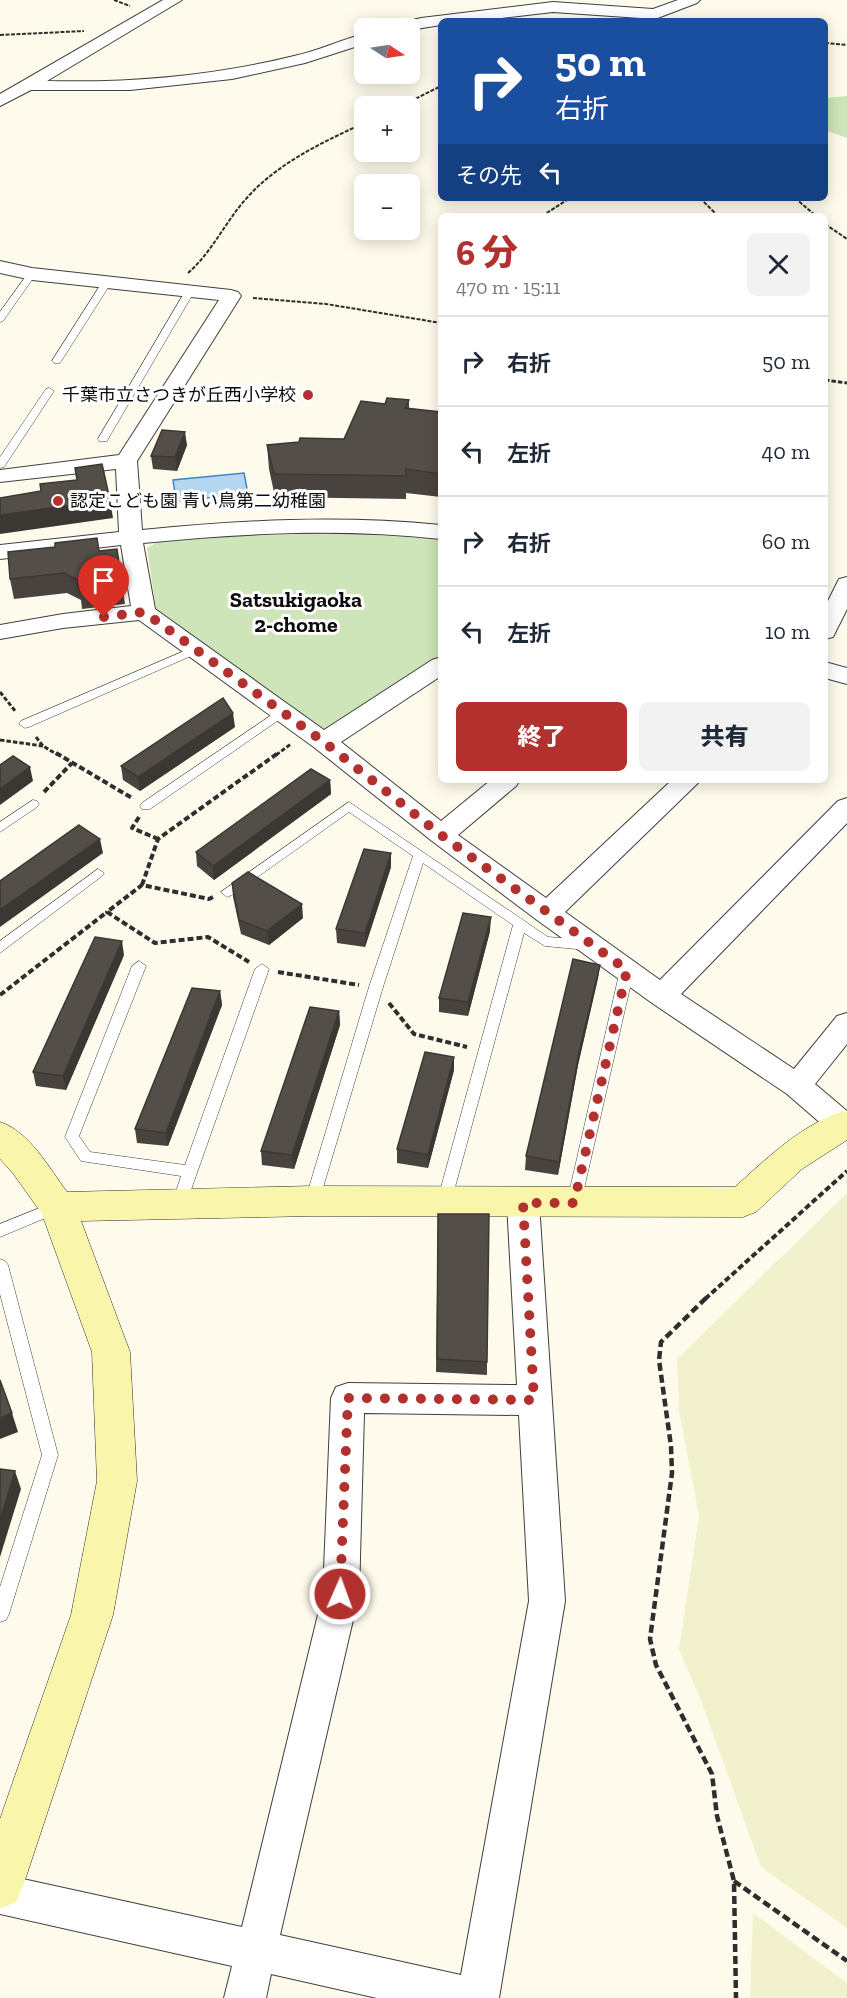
<!DOCTYPE html>
<html lang="ja">
<head>
<meta charset="utf-8">
<style>
	body { margin:0; font-family:"Zilla Slab","Noto Sans JP",serif; background:#f2f2f3; color:#1f2937; height:100vh; display:flex; flex-direction:column; font-size:22px; white-space:nowrap }
	* { box-sizing:border-box; margin:0 }
	p { font-size:20px; color:#747a83 }
	.icon { flex:none; width:33px; height:33px; fill:none; stroke:currentColor; stroke-width:2; stroke-linecap:round; stroke-linejoin:round }
	.map { position:relative; flex:1; overflow:hidden }
	.side { position:absolute; left:438px; top:213px; width:390px; height:570px; display:flex; flex-direction:column; background:#fff; border-radius:9px; box-shadow:0 3px 15px #0003 }
	.side>* { flex:none }
	.banner { position:absolute; left:438px; top:18px; width:390px; height:183px; border-radius:9px; box-shadow:0 3px 15px #0003; background:#1a4fa0; color:#fff; overflow:hidden }
	.needle { width:39px; rotate:102deg }
	.tools { position:absolute; left:354px; top:18px; display:grid; gap:12px }
	.tools a { display:grid; place-items:center; width:66px; height:66px; border-radius:9px; background:#fff; box-shadow:0 3px 15px #0003; font-size:30px }
	.pin { position:absolute; display:grid; place-items:center; width:51px; height:51px; color:#fff; margin:-62px -26px; border-radius:50% 50% 50% 0; rotate:-45deg; box-shadow:0 0 6px #0007 }
	.pin .icon { rotate:45deg }
	.me { position:absolute; width:66px; margin:-33px; rotate:2deg; stroke-linejoin:round; filter:drop-shadow(0 0 4px #0008) }
	.turn { display:flex; align-items:center; gap:21px; height:126px; padding:0 18px; font-size:27px }
	.turn .icon { width:78px; height:78px; stroke-width:2.5 }
	.turn b { display:block; font-size:42px; line-height:51px }
	.then { display:flex; align-items:center; height:57px; padding:0 18px; background:#0003; gap:12px; font-size:22px }
	.round { display:grid; place-items:center; flex:none; width:63px; height:63px; border-radius:9px; background:#f2f2f3 }
	.headline { display:flex; align-items:center; justify-content:space-between; height:102px; padding:0 18px }
	h1 { font-size:36px; font-weight:800; line-height:45px; color:#b2312e }
	.primary-button { display:flex; gap:12px; margin-top:auto; padding:12px 18px }
	.primary-button a { flex:1; height:69px; border-radius:9px; background:#b2312e; color:#fff; font-size:24px; font-weight:800; line-height:69px; text-align:center }
	.primary-button a+a { background:#f2f2f3; color:#1f2937 }
	ul { padding:0; list-style:none }
	li { display:flex; align-items:center; gap:18px; height:90px; padding:0 18px; border-top:2px solid #e0e1e3 }
	li div { flex:1 }
	li b { display:block; font-size:22px }
	li em { font-style:normal }
	.map>svg:first-child { display:block }
	.farmland { fill:#f2f1ce }
	.green { fill:#cde5b9 }
	.water { fill:#b5d6f1; stroke:#4186c3; stroke-width:1.5 }
	.lines { fill:none; stroke-linecap:round; stroke-linejoin:round }
	.lane-casing { stroke:#3f3f3f; stroke-width:1 }
	.street-casing { stroke:#3f3f3f; stroke-width:2 }
	.secondary-casing { stroke:#2e2e2e; stroke-width:1 }
	.path-far3 { stroke:#2e2e2e; stroke-width:2; stroke-dasharray:4 1.5; stroke-linecap:butt }
	.path-far2 { stroke:#2e2e2e; stroke-width:3; stroke-dasharray:4.5 2; stroke-linecap:butt }
	.path-far1 { stroke:#2e2e2e; stroke-width:4; stroke-dasharray:6 3; stroke-linecap:butt }
	.path { stroke:#2e2e2e; stroke-width:4.5; stroke-dasharray:8 4; stroke-linecap:butt }
	.lane { fill:#fff; fill-rule:evenodd }
	.street { fill:#fff; fill-rule:evenodd }
	.secondary { fill:#f9f6ac; fill-rule:evenodd }
	.wall { fill:#48433f }
	.shaded-wall { fill:#3b3733 }
	.building { fill:#544e49; stroke:#3b3733; stroke-width:1.5 }
	.route { stroke:#b2312e; stroke-width:10; stroke-dasharray:0 18 }
	.poi-dot { fill:#b2312e; stroke:#fff; stroke-width:2 }
	.labels { text-anchor:middle; dominant-baseline:central; stroke-width:6; stroke-linejoin:round; paint-order:stroke }
	.far-poi-label { font-size:18px; fill:#0c0c0c; stroke:#fff; text-anchor:end }
	.neighbourhood-label { font-size:22px; font-weight:bold; fill:#0c0c0c; stroke:#fff }
</style>
</head>
<body>
<div class="map">
<svg width="847" height="1998" viewBox="0 0 847 1998">
	<rect width="100%" height="100%" fill="#fefbec"/>
	<g class="farmland">
		<path d="M847 1193V1928L761 1867 700 1698 679 1649 699 1516 679 1411 677 1359Z"/>
		<path d="M753 1913 847 1983V1998H750Z"/>
	</g>
	<g class="green">
		<path d="M847 96V138L825 130V98Z"/>
		<path d="M360 531 441 538V656L328 729 316 728 156 609 147 548 159 541 248 533Z"/>
	</g>
	<path class="water" d="M244 473 248 494 176 501 173 480Z"/>
	<g class="lines">
		<defs>
			<g id="lane">
				<path d="M29 272 36 274 3 321 0 322V312Z"/>
				<path d="M103 281 111 283 60 363H54L52 361Z"/>
				<path d="M186 290 194 292 108 439 107 441H99L98 439Z"/>
				<path d="M49 388 54 391 4 467 0 468V457L46 389Z"/>
				<path d="M196 646 202 650 200 652 29 727 25 728 19 724 21 721Z"/>
				<path d="M282 708 286 709 288 712 286 715 150 809H142L140 806 142 803Z"/>
				<path d="M33 800 37 801 39 804 37 807 0 832V822Z"/>
				<path d="M349 802 548 937 587 940 594 945 587 950 545 946 524 933 451 1202 449 1206 444 1208 439 1206 437 1202 513 925 423 863 383 987 319 1201 317 1205 312 1207 307 1205 305 1201 369 987 413 856 349 812 232 895 227 897 221 892Z"/>
				<path d="M98 869 104 873 102 876 0 953V941Z"/>
				<path d="M139 961 146 966 79 1136 90 1152 185 1165 255 969 262 964 269 969 186 1204 184 1208 179 1210 174 1208 172 1204 181 1176 81 1161 65 1137 132 966Z"/>
				<path d="M627 965 634 970 581 1202 579 1206 574 1208 569 1206 567 1202 620 970Z"/>
				<path d="M57 1201 62 1203 64 1207 62 1211 0 1237V1224Z"/>
				<path d="M0 1259 5 1261 8 1265 58 1455 9 1614 6 1620 0 1622V1587L42 1455 0 1294Z"/>
			</g>
			<g id="street">
				<path d="M163 0H182L47 81C130 83 213 76 294 56 318 51 340 40 364 34V44L305 63 232 79 130 90H31L0 106V94Z"/>
				<path d="M678 0H700L697 3 655 19 553 12 476 21H441V25L410 30 389 28 391 25 421 18 553 2 653 9Z"/>
				<path d="M0 261 32 268 231 290 238 292 241 296 137 461 142 530C242 520 340 515 441 525V539C341 528 243 533 143 543L155 609 324 730 432 660 441 657V676L341 742 441 821 491 780H520L516 786 458 835 546 898 672 780H701L565 912 660 980 838 801 847 798V823L681 994 794 1069 837 1016 847 1013V1044L815 1084 847 1111V1136L832 1133 787 1094 652 1003 537 920 432 841 315 748 139 620 63 628 0 639V625L63 614 131 606 121 545 0 559V545L119 532 116 469 0 482V470L119 455 219 300 32 280 0 273Z"/>
				<path d="M847 577V609L833 637 825 639V607L839 579Z"/>
				<path d="M825 662 847 668V684L825 678Z"/>
				<path d="M523 1190 534 1194 539 1203 565 1601 499 1998H377L271 1974 266 1998H224L232 1966 0 1914V1874L242 1927 323 1594 331 1398 336 1387 348 1383 517 1385 507 1203 512 1194ZM364 1413 519 1415 529 1601 461 1975 280 1935 359 1594Z"/>
			</g>
			<path id="secondary" d="M843 1111 847 1113V1140L802 1169 756 1212 743 1217 312 1216 81 1221 130 1352 137 1481 113 1615 23 1886 16 1902 0 1909V1819L71 1615 97 1481 92 1352 42 1214 12 1172 0 1159V1122C30 1132 49 1168 67 1192L312 1186 735 1187C767 1158 801 1125 843 1111Z"/>
		</defs>
		<use href="#lane" class="lane-casing"/>
		<use href="#street" class="street-casing"/>
		<use href="#secondary" class="secondary-casing"/>
		<g class="path-far3">
			<path d="M114 0 130 6"/>
			<path d="M0 35 84 31"/>
			<path d="M825 43 847 45"/>
			<path d="M401 106 441 86"/>
			<path d="M700 198 718 216"/>
			<path d="M795 198 816 216"/>
			<path d="M542 216 570 198"/>
			<path d="M825 224 847 239"/>
			<path d="M188 273C212 252 224 224 245 200 276 164 321 143 364 123"/>
			<path d="M253 298 326 304 441 323"/>
		</g>
		<g class="path-far2">
			<path d="M825 380 847 383"/>
			<path d="M0 692 16 712"/>
			<path d="M36 737 43 746 58 755"/>
			<path d="M0 740 43 746"/>
			<path d="M276 755 291 744"/>
		</g>
		<g class="path-far1">
			<path d="M56 753 132 798"/>
			<path d="M44 792 72 763"/>
			<path d="M139 817 132 828 158 839"/>
			<path d="M142 885 158 839 278 753"/>
			<path d="M213 897 209 899 142 885 107 912 155 943 208 937 249 962"/>
			<path d="M278 972 359 985"/>
			<path d="M0 995 107 912"/>
			<path d="M389 1003 414 1034 467 1047"/>
			<path d="M705 1299 847 1171"/>
		</g>
		<g class="path">
			<path d="M706 1298 661 1342 659 1360 671 1446 672 1473 650 1639 656 1665 712 1774 717 1816 734 1881 736 1998"/>
			<path d="M734 1881 847 1961"/>
		</g>
		<use href="#lane" class="lane"/>
		<use href="#street" class="street"/>
		<use href="#secondary" class="secondary"/>
	</g>
	<g class="wall">
		<path d="M409 400V409L441 412V497L406 493V499L275 497 269 469 267 445 344 439 385 404Z"/>
		<path d="M187 445 177 471 153 469 151 456Z"/>
		<path d="M117 549 125 604 82 609 81 600 67 593 14 599 10 579 99 551Z"/>
		<path d="M235 727 140 791 123 780 121 766Z"/>
		<path d="M330 780 331 794 214 880 197 866 196 852Z"/>
		<path d="M391 853V867L365 947 337 943 336 929Z"/>
		<path d="M232 883 303 918 269 945 241 934 233 897Z"/>
		<path d="M490 931 468 1016 439 1012V998Z"/>
		<path d="M124 955 66 1090 36 1086 33 1072Z"/>
		<path d="M600 965 598 978 578 1065 558 1175 525 1170 526 1156Z"/>
		<path d="M220 991 222 1005 168 1146 137 1143 135 1129Z"/>
		<path d="M339 1011 340 1025 294 1169 262 1165 261 1151Z"/>
		<path d="M454 1070 428 1168 397 1163V1149Z"/>
		<path d="M438 1214 487 1362V1375L436 1372Z"/>
	</g>
	<g class="shaded-wall">
		<path d="M185 432 187 445 177 471 175 457Z"/>
		<path d="M110 500 113 518 0 534V515Z"/>
		<path d="M233 713 235 727 140 791 138 777Z"/>
		<path d="M30 767 33 781 0 805V789Z"/>
		<path d="M330 780 331 794 214 880 213 866Z"/>
		<path d="M100 839 103 853 0 927V910Z"/>
		<path d="M391 853V867L365 947V933Z"/>
		<path d="M302 904 303 918 269 945 267 931Z"/>
		<path d="M491 917 490 931 468 1016V1002Z"/>
		<path d="M122 941 124 955 66 1090 63 1076Z"/>
		<path d="M600 965 598 978 578 1065 558 1175 559 1162 579 1052Z"/>
		<path d="M220 991 222 1005 168 1146 166 1133Z"/>
		<path d="M339 1011 340 1025 294 1169 292 1155Z"/>
		<path d="M454 1057V1070L428 1168V1155Z"/>
		<path d="M12 1413 18 1432 0 1439V1418Z"/>
		<path d="M15 1471 21 1489 0 1557V1520Z"/>
	</g>
	<g class="building">
		<path d="M387 398 409 400 405 408 441 412V474L406 469V476L274 474 267 445 299 442 300 438 344 439 361 401 385 404Z"/>
		<path d="M162 430 185 432 175 457 151 456Z"/>
		<path d="M102 464 110 500 0 515V498L41 491 40 484 77 480 75 468Z"/>
		<path d="M97 538 99 551 117 549 122 584 79 589 78 580 64 573 10 579 8 552 55 547V543Z"/>
		<path d="M223 698 233 713 138 777 121 766Z"/>
		<path d="M13 756 30 767 0 789V765Z"/>
		<path d="M311 769 330 780 213 866 196 852Z"/>
		<path d="M79 825 100 839 0 910V881Z"/>
		<path d="M364 849 391 853 365 933 336 929Z"/>
		<path d="M248 872 302 904 267 931 239 920 232 883Z"/>
		<path d="M463 913 491 917 468 1002 439 998Z"/>
		<path d="M95 937 122 941 63 1076 33 1072Z"/>
		<path d="M573 959 600 965 579 1052 559 1162 526 1156Z"/>
		<path d="M192 988 220 991 166 1133 135 1129Z"/>
		<path d="M310 1007 339 1011 292 1155 261 1151Z"/>
		<path d="M425 1052 454 1057 428 1155 397 1149Z"/>
		<path d="M438 1214H489L487 1362 437 1359Z"/>
		<path d="M0 1380 12 1413 0 1418Z"/>
		<path d="M0 1469 15 1471 0 1520Z"/>
	</g>
	<g class="lines">
		<path class="route" d="M104 617 144 612 324 742 441 835 627 970 574 1203H523L534 1400 348 1398 340 1594"/>
	</g>
	<g class="poi-dot">
		<circle cx="308" cy="395" r="6"/>
		<circle cx="58" cy="501" r="6"/>
	</g>
	<g class="labels">
		<g class="far-poi-label">
			<text x="296" y="395">千葉市立さつきが丘西小学校</text>
			<text x="70" y="501" text-anchor="start">認定こども園 青い鳥第二幼稚園</text>
		</g>
		<g class="neighbourhood-label">
			<text x="296" y="599">Satsukigaoka<tspan x="296" dy="25">2-chome</tspan></text>
		</g>
	</g>
</svg>
<div class="tools">
<a><svg class="needle" viewBox="-14 -14 28 28"><path d="M0-13l5 13h-10z" fill="#e53935"/><path d="M0 13l5-13h-10z" fill="#747a83"/></svg></a>
<a>+</a>
<a>−</a>
</div>
<div class="pin" style="left:104px;top:617px;background:#d93025"><svg class="icon" aria-label="arrive" viewBox="0 0 24 24"><path d="M6 21V4h12l-3 4 3 4H6"/></svg></div>
<svg class="me" style="left:340px;top:1594px" viewBox="-20 -20 40 40"><circle r="17" fill="#b2312e" stroke="#fff" stroke-width="3"/><path d="M0-11L8 9 0 5-8 9z" fill="#fff"/></svg>
<div class="banner">
<div class="turn"><svg class="icon" aria-label="right" viewBox="0 0 24 24"><path d="M7 20v-9h11M14 6l5 5-5 5"/></svg><div><b>50 m</b>右折</div></div>
<div class="then">その先<svg class="icon" aria-label="left" viewBox="0 0 24 24"><path d="M17 20v-9H6M10 6l-5 5 5 5"/></svg></div>
</div>
<section class="side">
<div class="headline"><div><h1>6 分</h1><p>470 m · 15:11</p></div><a class="round"><svg class="icon" aria-label="close" viewBox="0 0 24 24"><path d="M6 6l12 12M18 6L6 18"/></svg></a></div>
<ul>
<li><svg class="icon" aria-label="right" viewBox="0 0 24 24"><path d="M7 20v-9h11M14 6l5 5-5 5"/></svg><div><b>右折</b></div><em>50 m</em></li>
<li><svg class="icon" aria-label="left" viewBox="0 0 24 24"><path d="M17 20v-9H6M10 6l-5 5 5 5"/></svg><div><b>左折</b></div><em>40 m</em></li>
<li><svg class="icon" aria-label="right" viewBox="0 0 24 24"><path d="M7 20v-9h11M14 6l5 5-5 5"/></svg><div><b>右折</b></div><em>60 m</em></li>
<li><svg class="icon" aria-label="left" viewBox="0 0 24 24"><path d="M17 20v-9H6M10 6l-5 5 5 5"/></svg><div><b>左折</b></div><em>10 m</em></li>
</ul>
<div class="primary-button"><a>終了</a><a>共有</a></div>
</section>
</div>
</body>
</html>
